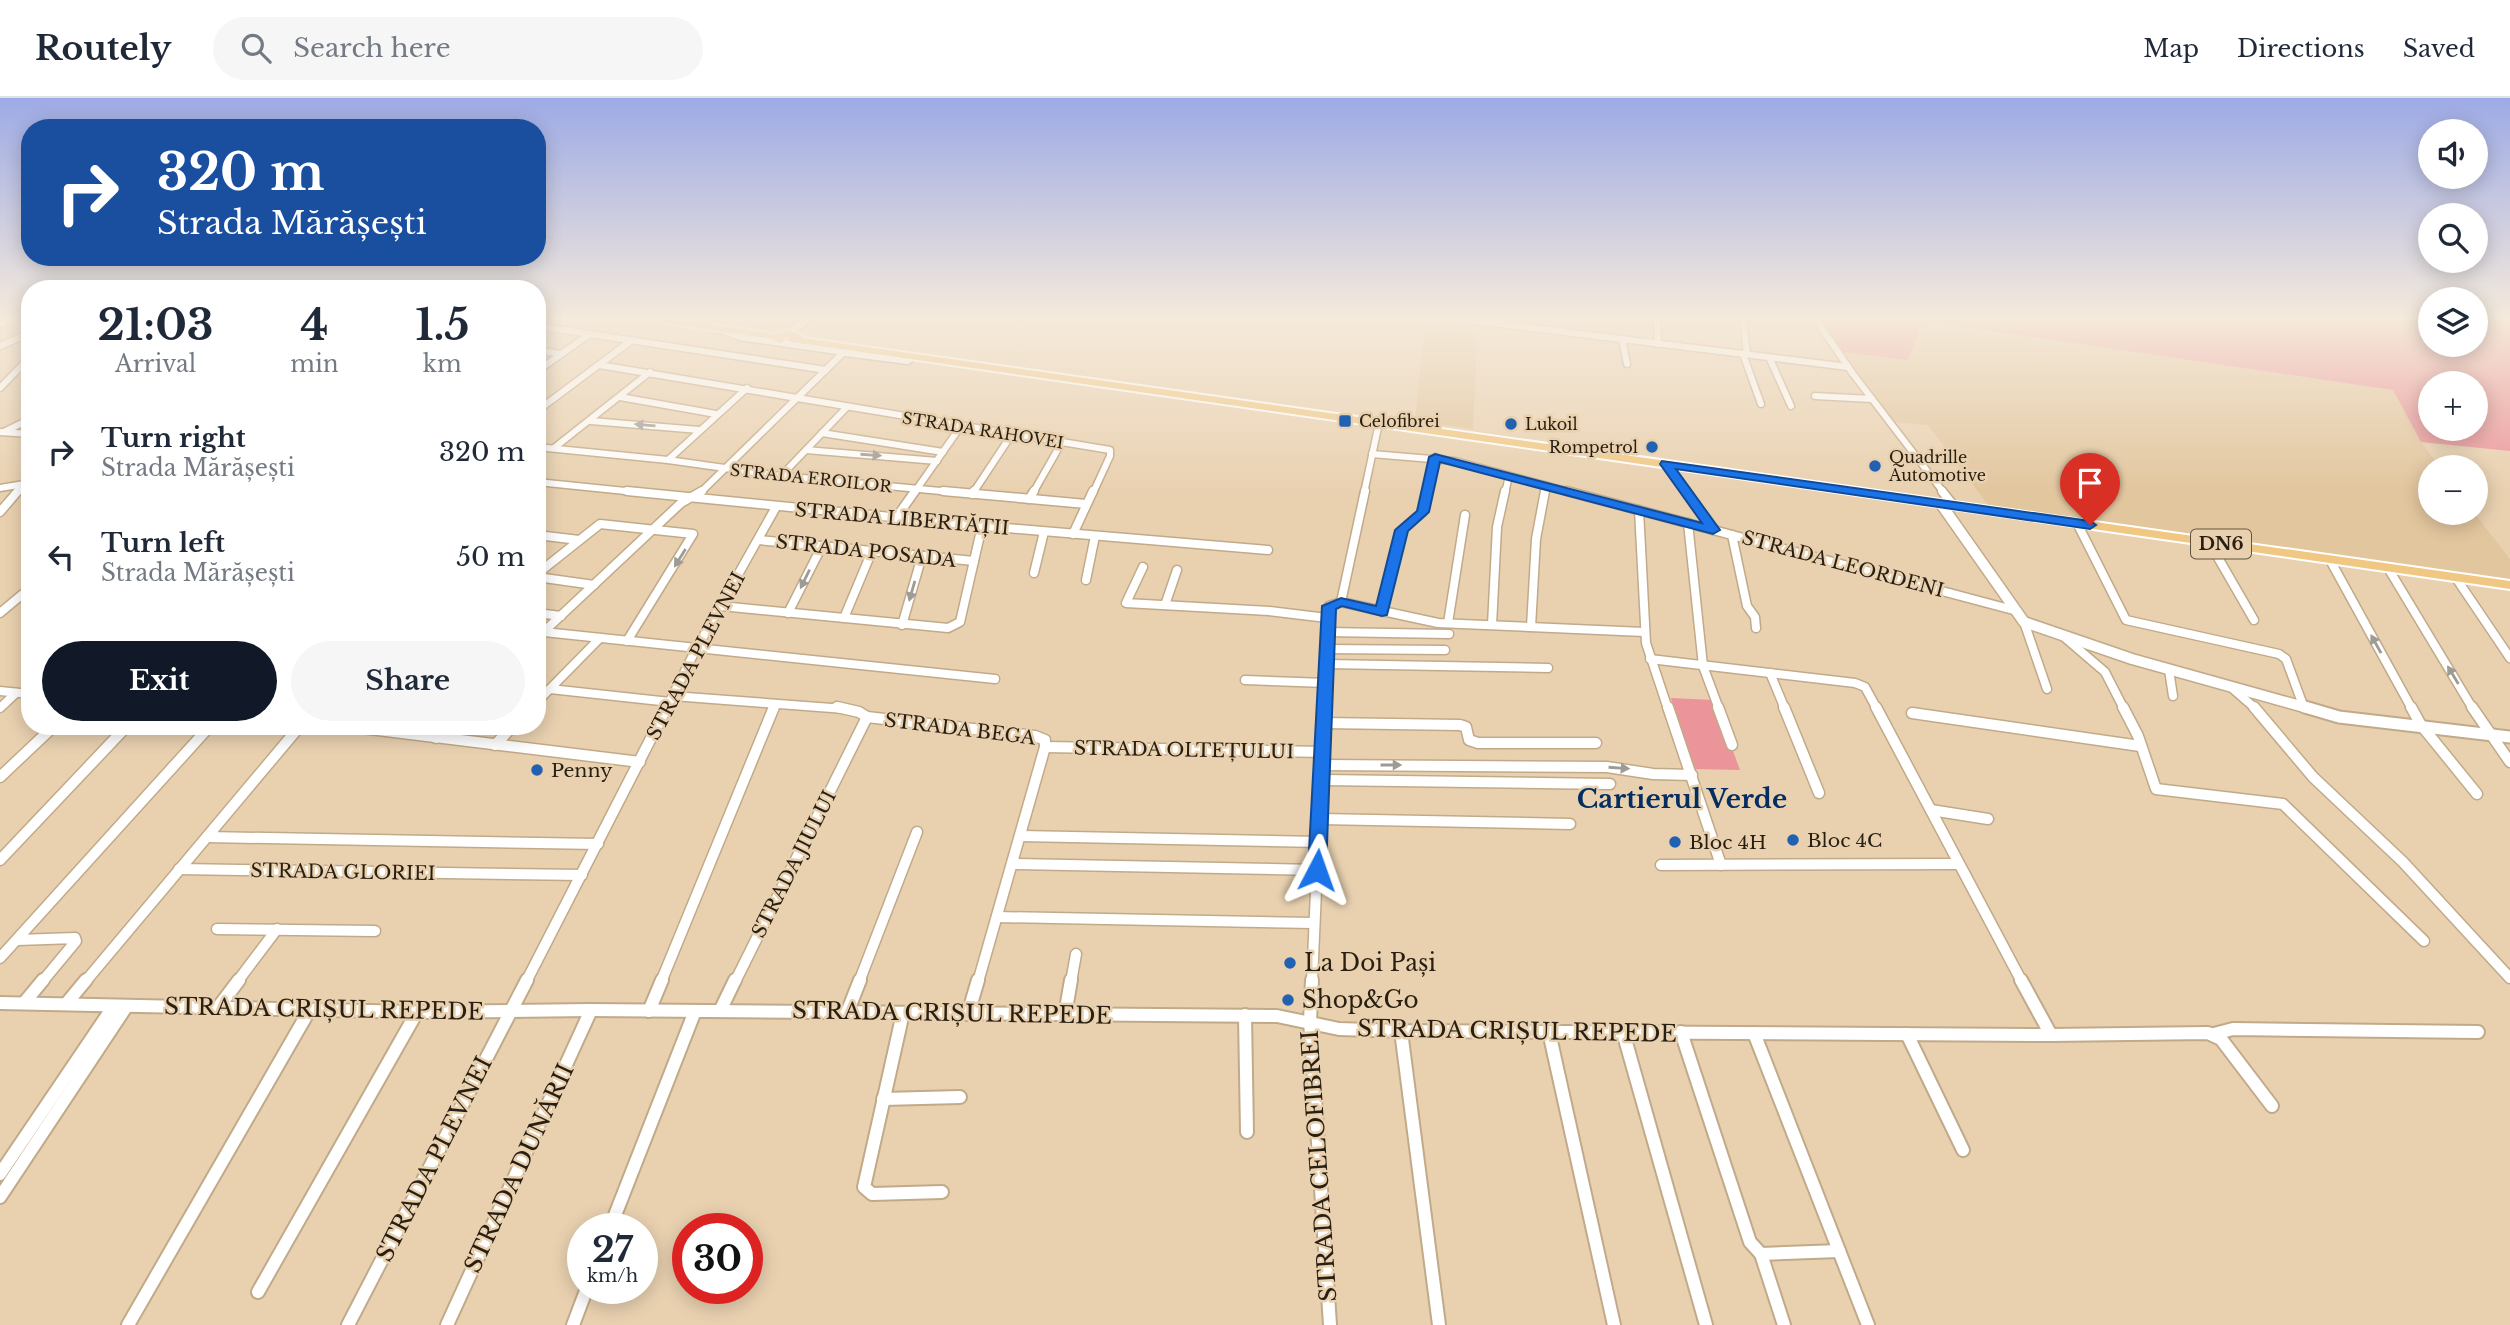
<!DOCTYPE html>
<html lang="en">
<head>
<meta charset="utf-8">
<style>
	body { margin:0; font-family:"Libre Baskerville",serif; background:#f6f6f7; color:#1f2937; height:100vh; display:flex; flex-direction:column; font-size:26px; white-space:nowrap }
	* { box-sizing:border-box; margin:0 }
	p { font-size:23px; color:#747a83 }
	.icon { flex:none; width:38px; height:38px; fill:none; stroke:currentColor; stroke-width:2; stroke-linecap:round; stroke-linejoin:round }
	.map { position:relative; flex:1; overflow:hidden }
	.side { position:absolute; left:21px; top:182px; width:525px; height:455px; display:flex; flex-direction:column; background:#fff; border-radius:28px; box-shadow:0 4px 18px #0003 }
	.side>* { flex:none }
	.banner { position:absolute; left:21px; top:21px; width:525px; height:147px; border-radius:28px; box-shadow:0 4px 18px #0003; background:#1a4fa0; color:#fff; overflow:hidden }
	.fabs { position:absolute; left:2418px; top:21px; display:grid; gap:14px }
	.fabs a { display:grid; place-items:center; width:70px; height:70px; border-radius:50%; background:#fff; box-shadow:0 4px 18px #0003; font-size:35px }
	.speed { position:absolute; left:567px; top:1115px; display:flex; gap:14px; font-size:35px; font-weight:700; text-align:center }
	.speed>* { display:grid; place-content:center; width:91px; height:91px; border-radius:50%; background:#fff; box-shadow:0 4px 18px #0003; line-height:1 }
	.speed small { font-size:18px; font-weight:400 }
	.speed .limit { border:10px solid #d22; background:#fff; color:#111 }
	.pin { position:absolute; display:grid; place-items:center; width:60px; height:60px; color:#fff; margin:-72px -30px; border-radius:50% 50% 50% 0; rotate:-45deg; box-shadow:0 0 7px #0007 }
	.pin .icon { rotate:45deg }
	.me { position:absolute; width:77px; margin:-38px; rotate:4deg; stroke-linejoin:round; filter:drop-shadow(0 0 5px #0008) }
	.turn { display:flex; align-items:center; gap:24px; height:147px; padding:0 21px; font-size:32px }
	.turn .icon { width:91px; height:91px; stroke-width:2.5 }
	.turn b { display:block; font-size:49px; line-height:60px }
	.eta { display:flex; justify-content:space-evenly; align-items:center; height:119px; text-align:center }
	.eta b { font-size:42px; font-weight:700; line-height:49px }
	.cta { display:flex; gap:14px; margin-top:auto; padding:14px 21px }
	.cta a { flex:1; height:80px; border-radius:42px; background:#111827; color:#fff; font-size:28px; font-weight:700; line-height:80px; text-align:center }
	.cta a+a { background:#f6f6f7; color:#1f2937 }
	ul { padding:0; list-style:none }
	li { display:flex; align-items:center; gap:21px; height:105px; padding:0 21px }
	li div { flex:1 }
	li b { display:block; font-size:26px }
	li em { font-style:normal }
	header { display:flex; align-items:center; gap:42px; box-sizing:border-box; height:98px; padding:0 35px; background:#fff; border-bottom:2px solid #e0e1e3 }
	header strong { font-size:33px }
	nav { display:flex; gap:38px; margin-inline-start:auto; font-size:24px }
	.search { width:490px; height:63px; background:#f6f6f7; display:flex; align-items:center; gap:18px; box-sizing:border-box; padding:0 24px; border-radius:38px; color:#747a83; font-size:26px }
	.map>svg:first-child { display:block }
	.built { fill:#e2c69e }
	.green { fill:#eb9499; fill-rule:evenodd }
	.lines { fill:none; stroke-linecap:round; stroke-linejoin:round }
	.minor-far3-casing { stroke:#c1aa89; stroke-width:9 }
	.minor-far2-casing { stroke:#c1aa89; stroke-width:11 }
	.minor-far1-casing { stroke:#c1aa89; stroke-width:13 }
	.minor-casing { stroke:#c1aa89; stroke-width:16 }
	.tertiary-far2-casing { stroke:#c1aa89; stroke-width:10 }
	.tertiary-far1-casing { stroke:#c1aa89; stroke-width:13 }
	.tertiary-casing { stroke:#c1aa89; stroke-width:15 }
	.primary-casing { stroke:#fff; stroke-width:4 }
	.minor-far3 { stroke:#fff; stroke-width:6 }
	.minor-far2 { stroke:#fff; stroke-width:8 }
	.minor-far1 { stroke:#fff; stroke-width:10 }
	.minor { stroke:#fff; stroke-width:12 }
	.tertiary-far2 { stroke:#fff; stroke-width:7 }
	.tertiary-far1 { stroke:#fff; stroke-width:10 }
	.tertiary { stroke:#fff; stroke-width:11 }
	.primary { fill:#f1c883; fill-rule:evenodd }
	.oneway { fill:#9e9a94 }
	.route { fill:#1a73e8; stroke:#114b97; stroke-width:2 }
	.poi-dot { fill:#2061b2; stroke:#e9d1b0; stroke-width:2.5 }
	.labels { text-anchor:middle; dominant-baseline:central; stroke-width:5; stroke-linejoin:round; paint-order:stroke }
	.far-poi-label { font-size:16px; fill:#281f12; stroke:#e9d1b0; text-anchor:start }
	.far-street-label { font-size:16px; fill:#281f12; stroke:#e9d1b0 }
	.shield { fill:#e9d1b0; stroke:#625441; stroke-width:2 }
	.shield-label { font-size:18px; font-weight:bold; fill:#281f12 }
	.street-label { font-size:19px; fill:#281f12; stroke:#e9d1b0 }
	.poi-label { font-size:19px; fill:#281f12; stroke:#e9d1b0; text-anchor:start }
	.near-poi-label { font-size:23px; fill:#281f12; stroke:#e9d1b0; text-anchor:start }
	.near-street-label { font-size:23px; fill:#281f12; stroke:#e9d1b0 }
	.district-label { font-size:26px; font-weight:bold; fill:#042d60; stroke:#e9d1b0 }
</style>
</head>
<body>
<header>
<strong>Routely</strong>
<div class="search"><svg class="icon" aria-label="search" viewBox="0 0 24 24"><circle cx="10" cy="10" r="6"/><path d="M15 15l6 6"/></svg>Search here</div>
<nav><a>Map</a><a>Directions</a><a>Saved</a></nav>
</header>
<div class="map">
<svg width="2510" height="1227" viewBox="0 0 2510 1227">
	<rect width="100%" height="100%" fill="#e9d1b0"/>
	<g class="built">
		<path d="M1425 222 1478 225 1473 331 1415 323Z"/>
		<path d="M1924 223 2393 292 2421 344 2440 369H2431V415H2474L2510 461V484L1991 411 1928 327 1895 324 1842 254 1907 262Z"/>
	</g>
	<g class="green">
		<path d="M1821 222H2431V247H2476V222H2510V353L2421 344 2393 292 1924 223 1907 262 1842 254ZM2431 285H2476V331H2431Z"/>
		<path d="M1671 600 1714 602 1740 672 1693 671Z"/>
	</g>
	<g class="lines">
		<defs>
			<g id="minor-far3">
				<path d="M1468 222 1848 269"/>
				<path d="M1657 222 1658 246"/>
				<path d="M1743 222 1747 256"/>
				<path d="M1816 222 1853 276 1944 395"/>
				<path d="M0 226 8 222"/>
				<path d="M537 228 826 272"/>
				<path d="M709 228 740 239 844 254"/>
				<path d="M1622 241 1627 266"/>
				<path d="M0 248 30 235"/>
				<path d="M537 252 561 256"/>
				<path d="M845 255 908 263 913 258"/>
				<path d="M1743 256 1761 306"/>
				<path d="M1769 259 1791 308"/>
				<path d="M599 267 1110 352V358L1093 395"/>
				<path d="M537 273 590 236"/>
				<path d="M0 290 30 259"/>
				<path d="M1815 298 1872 301"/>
				<path d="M620 299 716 316"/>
				<path d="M537 313 632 242"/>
				<path d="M591 323 699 332"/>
				<path d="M0 334 30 336"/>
				<path d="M4 334 30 321"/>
				<path d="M822 335 943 354"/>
				<path d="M537 349 668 362 781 378 962 395"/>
				<path d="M554 350 650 274"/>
				<path d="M806 352 937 363"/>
				<path d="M1372 356 1455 363 1574 395"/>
				<path d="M668 362 747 290"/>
				<path d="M1667 366 1687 395"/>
				<path d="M781 378 846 310"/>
				<path d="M537 384 645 395"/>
				<path d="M0 390 24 386"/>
				<path d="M17 395 30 379"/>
				<path d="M700 395 844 254 858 250"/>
				<path d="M914 395 961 328"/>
				<path d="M973 395 1012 336"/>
				<path d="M1033 395 1062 344"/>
				<path d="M1364 395 1379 325"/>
				<path d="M1427 395 1435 359"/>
				<path d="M1505 395 1509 378"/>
				<path d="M1545 395 1546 388"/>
			</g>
			<g id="minor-far2">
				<path d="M627 393 982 428 1268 452"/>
				<path d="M943 393 1086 406"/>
				<path d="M1567 393 2017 513"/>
				<path d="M1686 393 1713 432"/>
				<path d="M1942 393 1953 407"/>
				<path d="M972 396 974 393"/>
				<path d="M1029 401 1034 393"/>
				<path d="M1639 412 1646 545 1668 611"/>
				<path d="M0 414 18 393"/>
				<path d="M896 420 915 393"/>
				<path d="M1688 425 1703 568 1719 611"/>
				<path d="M2077 425 2126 522 2279 556 2286 561 2304 610"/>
				<path d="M1073 436 1093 393"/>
				<path d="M537 437 579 442"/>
				<path d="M1732 437 1747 508 1755 519 1756 530"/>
				<path d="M758 442 974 463"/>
				<path d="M2209 444 2254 522"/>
				<path d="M2330 462 2412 611"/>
				<path d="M1143 469 1126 505 1269 513 1327 520"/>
				<path d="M2388 470 2473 611"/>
				<path d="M1034 475 1044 434"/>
				<path d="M537 476 600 426 693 436 627 543"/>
				<path d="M537 479 594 487"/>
				<path d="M2456 480 2510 560"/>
				<path d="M1086 482 1095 438"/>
				<path d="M1341 504 1365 393"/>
				<path d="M1165 507 1177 472"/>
				<path d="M721 508 948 530 960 524 982 428"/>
				<path d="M1382 514 1402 432 1423 414 1428 393"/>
				<path d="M0 515 30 490"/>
				<path d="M537 515 561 518"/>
				<path d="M788 515 822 448"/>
				<path d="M844 520 872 453"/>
				<path d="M2024 524 2047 591"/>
				<path d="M1448 525 1465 417"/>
				<path d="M902 527 922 458"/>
				<path d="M1492 527 1497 429 1505 393"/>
				<path d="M1531 529 1536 441 1545 393"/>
				<path d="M544 534 995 581"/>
				<path d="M1327 534 1449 536"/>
				<path d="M2063 538 2105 574 2124 611"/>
				<path d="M537 540 681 405 702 393"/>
				<path d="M1327 551 1445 552"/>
				<path d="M1650 561 1855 585 1865 589 1877 611"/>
				<path d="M1327 566 1548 570"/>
				<path d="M2169 572 2173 598"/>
				<path d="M1770 575 1785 611"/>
				<path d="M1245 582 1326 585"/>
				<path d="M2232 590 2256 611"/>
				<path d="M550 591 670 604"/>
				<path d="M0 593 30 596"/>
				<path d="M673 598 845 611"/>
				<path d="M537 604 600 540"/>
				<path d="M0 610 16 595"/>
				<path d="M666 611 694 555 776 409"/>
				<path d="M773 611 775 606"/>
				<path d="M1324 611 1329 508 1341 504 1438 525 1644 534"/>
			</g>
			<g id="minor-far1">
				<path d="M837 609 859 614 867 619 1035 638 1045 642V649"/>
				<path d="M1668 609 1721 767"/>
				<path d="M1718 609 1732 647"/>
				<path d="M1784 609 1819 695"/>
				<path d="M1876 609 2022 884"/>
				<path d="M2123 609 2138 638 2156 691 2283 706 2424 843"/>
				<path d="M2254 609 2313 679 2403 764 2510 880"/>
				<path d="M2411 609 2421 627 2477 696"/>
				<path d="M2472 609 2510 664"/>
				<path d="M1912 615 2140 648"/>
				<path d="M1324 625 1460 627 1466 629 1469 642 1478 645H1596"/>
				<path d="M345 628 640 664"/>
				<path d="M436 640 448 628"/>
				<path d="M495 647 513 628"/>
				<path d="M1045 649 1324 654"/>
				<path d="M1323 667 1607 669 1653 676 1692 677"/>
				<path d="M0 679 54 628"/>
				<path d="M1323 682 1610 686"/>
				<path d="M1931 712 1988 721"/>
				<path d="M1321 721 1570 726"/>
				<path d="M1021 738 1319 744"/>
				<path d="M207 739 598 746"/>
				<path d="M0 762 127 628"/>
				<path d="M1013 766 1317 772"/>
				<path d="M1661 767 1958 766"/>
				<path d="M179 771 582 777"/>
				<path d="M997 819 1314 825"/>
				<path d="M217 831 375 833"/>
				<path d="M17 842 75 840 76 843 42 884"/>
				<path d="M0 860 210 628"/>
				<path d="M85 884 300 628"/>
				<path d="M237 884 277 831"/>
				<path d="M526 884 667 609"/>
				<path d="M661 884 774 609"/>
				<path d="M735 884 867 619"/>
				<path d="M859 884 917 734"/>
				<path d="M978 884 1045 649"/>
				<path d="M1071 884 1076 856"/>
				<path d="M1312 884 1324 609"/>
			</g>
			<g id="minor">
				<path d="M1312 882 1310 923 1330 1227"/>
				<path d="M2021 882 2051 937"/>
				<path d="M0 905 417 914 591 912 1277 918 1339 931 1401 933 2051 937 2208 935 2221 941 2272 1008"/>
				<path d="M24 905 43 882"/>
				<path d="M66 906 86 882"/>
				<path d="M217 911 239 882"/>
				<path d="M649 913 662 882"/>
				<path d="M720 913 735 882"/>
				<path d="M847 915 860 882"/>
				<path d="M903 915 864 1089 872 1096 942 1094"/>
				<path d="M968 916 978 882"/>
				<path d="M1065 917 1071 882"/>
				<path d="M1245 917 1247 1034"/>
				<path d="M1401 933 1439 1227"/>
				<path d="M1549 934 1614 1227"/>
				<path d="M1623 934 1706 1227"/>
				<path d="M1681 934 1750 1144 1761 1156 1784 1227"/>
				<path d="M1754 935 1868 1227"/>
				<path d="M1907 936 1963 1052"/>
				<path d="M2214 936 2233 931 2478 934"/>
				<path d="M883 1001 960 999"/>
				<path d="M0 1076 113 909"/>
				<path d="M0 1099 126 909"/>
				<path d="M610 1130 695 913"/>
				<path d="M1761 1156 1839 1153"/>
				<path d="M258 1194 417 914"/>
				<path d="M128 1227 309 913"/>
				<path d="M348 1227 527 882"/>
				<path d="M447 1227 591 912"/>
				<path d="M573 1227 587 1190"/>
			</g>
			<path id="tertiary-far2" d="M790 235 805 222"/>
			<path id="tertiary-far1" d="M1941 406 2024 524 2132 561 2311 611"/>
			<path id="tertiary" d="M2305 609 2339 619 2510 639"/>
			<path id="primary" d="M661 222H683L775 236 788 232 802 237 803 240 2510 483V491L792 244 789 243 787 241 790 239 783 240 786 242 781 245 773 241 665 225Z"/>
		</defs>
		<use href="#minor-far3" class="minor-far3-casing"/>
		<use href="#minor-far2" class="minor-far2-casing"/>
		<use href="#minor-far1" class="minor-far1-casing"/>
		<use href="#minor" class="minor-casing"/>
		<use href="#tertiary-far2" class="tertiary-far2-casing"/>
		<use href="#tertiary-far1" class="tertiary-far1-casing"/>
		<use href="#tertiary" class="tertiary-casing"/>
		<use href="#primary" class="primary-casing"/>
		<use href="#minor-far3" class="minor-far3"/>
		<use href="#minor-far2" class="minor-far2"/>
		<use href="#minor-far1" class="minor-far1"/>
		<use href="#minor" class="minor"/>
		<use href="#tertiary-far2" class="tertiary-far2"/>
		<use href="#tertiary-far1" class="tertiary-far1"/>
		<use href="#tertiary" class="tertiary"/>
		<use href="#primary" class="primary"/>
	</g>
	<defs><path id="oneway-solid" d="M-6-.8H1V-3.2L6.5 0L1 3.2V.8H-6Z" transform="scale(1.75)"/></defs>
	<g class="oneway">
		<use href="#oneway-solid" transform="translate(645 327) rotate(-175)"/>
		<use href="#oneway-solid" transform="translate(871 357) rotate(4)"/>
		<use href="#oneway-solid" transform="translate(680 460) rotate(122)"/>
		<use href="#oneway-solid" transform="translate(805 481) rotate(116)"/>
		<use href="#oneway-solid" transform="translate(912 493) rotate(106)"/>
		<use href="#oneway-solid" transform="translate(2376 546) rotate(-119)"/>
		<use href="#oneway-solid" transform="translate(2453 577) rotate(-121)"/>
		<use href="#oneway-solid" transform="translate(1391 667)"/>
		<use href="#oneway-solid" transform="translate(1619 670) rotate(4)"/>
	</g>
	<linearGradient id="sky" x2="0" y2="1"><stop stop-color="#9daae5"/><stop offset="0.56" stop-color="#f5eadb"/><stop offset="1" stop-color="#f5eadb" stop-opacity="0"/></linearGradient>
	<rect width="2510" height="394" fill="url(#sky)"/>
	<path class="route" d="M1435 356 1702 425 1660 366 1662 363 2090 423 2096 427 2090 431 1676 371 1720 432 1713 436 1440 364 1429 414 1408 433 1387 517 1382 518 1342 508 1336 511 1326 772 1324 776H1311L1308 772 1322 508 1341 500 1376 508 1395 432 1417 413 1429 359Z"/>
	<g class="poi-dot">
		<rect x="1338" y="316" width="14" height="14" rx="3.5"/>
		<circle cx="1511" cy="326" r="7"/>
		<circle cx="1652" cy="349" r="7"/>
		<circle cx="1875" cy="368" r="7"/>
		<circle cx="537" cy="672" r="7"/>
		<circle cx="1793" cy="742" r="7"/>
		<circle cx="1675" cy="744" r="7"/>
		<circle cx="1290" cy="865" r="7"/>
		<circle cx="1288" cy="902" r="7"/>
	</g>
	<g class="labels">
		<g class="far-poi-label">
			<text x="1359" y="323">Celofibrei</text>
			<text x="1525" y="326">Lukoil</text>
			<text x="1638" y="349" text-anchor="end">Rompetrol</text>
			<text x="1889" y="359">Quadrille<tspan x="1889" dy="18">Automotive</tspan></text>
		</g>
		<g class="far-street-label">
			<text transform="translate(983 332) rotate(9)">STRADA RAHOVEI</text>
			<text transform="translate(811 380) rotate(6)">STRADA EROILOR</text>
		</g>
		<rect class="shield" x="2191" y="431.5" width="60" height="29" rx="5"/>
		<g class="shield-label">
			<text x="2221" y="446">DN6</text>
		</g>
		<g class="street-label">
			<text transform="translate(902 421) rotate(5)">STRADA LIBERTĂȚII</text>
			<text transform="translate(866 453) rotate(6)">STRADA POSADA</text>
			<text transform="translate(1843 466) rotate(15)">STRADA LEORDENI</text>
			<text transform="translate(696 558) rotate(-62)">STRADA PLEVNEI</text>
			<text transform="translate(960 631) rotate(7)">STRADA BEGA</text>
			<text transform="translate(1184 652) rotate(1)">STRADA OLTEȚULUI</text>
			<text transform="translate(794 766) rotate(-63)">STRADA JIULUI</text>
			<text transform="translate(343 774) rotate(1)">STRADA GLORIEI</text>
		</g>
		<g class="poi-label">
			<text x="551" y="672">Penny</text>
			<text x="1807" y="742">Bloc 4C</text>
			<text x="1689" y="744">Bloc 4H</text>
		</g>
		<g class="near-poi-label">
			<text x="1304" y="865">La Doi Pași</text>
			<text x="1302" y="902">Shop&amp;Go</text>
		</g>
		<g class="near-street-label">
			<text transform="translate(324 911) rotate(1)">STRADA CRIȘUL REPEDE</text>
			<text transform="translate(952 915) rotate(1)">STRADA CRIȘUL REPEDE</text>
			<text transform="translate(1517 933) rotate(1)">STRADA CRIȘUL REPEDE</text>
			<text transform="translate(434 1061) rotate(-63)">STRADA PLEVNEI</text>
			<text transform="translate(1319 1068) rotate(-94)">STRADA CELOFIBREI</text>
			<text transform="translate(519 1070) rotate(-65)">STRADA DUNĂRII</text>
		</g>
		<g class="district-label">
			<text x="1682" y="701">Cartierul Verde</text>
		</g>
	</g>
</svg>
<div class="fabs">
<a><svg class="icon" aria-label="sound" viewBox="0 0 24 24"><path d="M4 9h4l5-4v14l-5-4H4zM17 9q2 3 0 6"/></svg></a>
<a><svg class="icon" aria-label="search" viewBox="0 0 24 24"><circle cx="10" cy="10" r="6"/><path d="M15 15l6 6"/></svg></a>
<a><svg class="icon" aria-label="layers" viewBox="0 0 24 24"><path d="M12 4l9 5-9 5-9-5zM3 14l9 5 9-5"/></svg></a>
<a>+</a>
<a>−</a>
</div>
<div class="speed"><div>27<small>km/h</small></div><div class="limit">30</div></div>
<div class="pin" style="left:2090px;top:427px;background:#d93025"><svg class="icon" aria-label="arrive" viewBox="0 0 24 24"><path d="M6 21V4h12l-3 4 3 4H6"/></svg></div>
<svg class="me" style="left:1317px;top:772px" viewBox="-20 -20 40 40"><path d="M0-17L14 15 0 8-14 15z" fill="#1a73e8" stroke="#fff" stroke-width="4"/></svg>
<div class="banner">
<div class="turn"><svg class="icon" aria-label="right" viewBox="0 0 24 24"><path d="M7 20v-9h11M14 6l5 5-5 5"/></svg><div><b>320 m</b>Strada Mărășești</div></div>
</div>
<section class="side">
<div class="eta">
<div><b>21:03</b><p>Arrival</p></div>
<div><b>4</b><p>min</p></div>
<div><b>1.5</b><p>km</p></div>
</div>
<ul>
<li><svg class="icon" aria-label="right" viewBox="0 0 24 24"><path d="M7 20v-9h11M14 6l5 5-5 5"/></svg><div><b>Turn right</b><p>Strada Mărășești</p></div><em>320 m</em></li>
<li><svg class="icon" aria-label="left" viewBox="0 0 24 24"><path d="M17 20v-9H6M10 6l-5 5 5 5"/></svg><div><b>Turn left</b><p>Strada Mărășești</p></div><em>50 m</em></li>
</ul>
<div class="cta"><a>Exit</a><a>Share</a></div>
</section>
</div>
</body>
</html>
